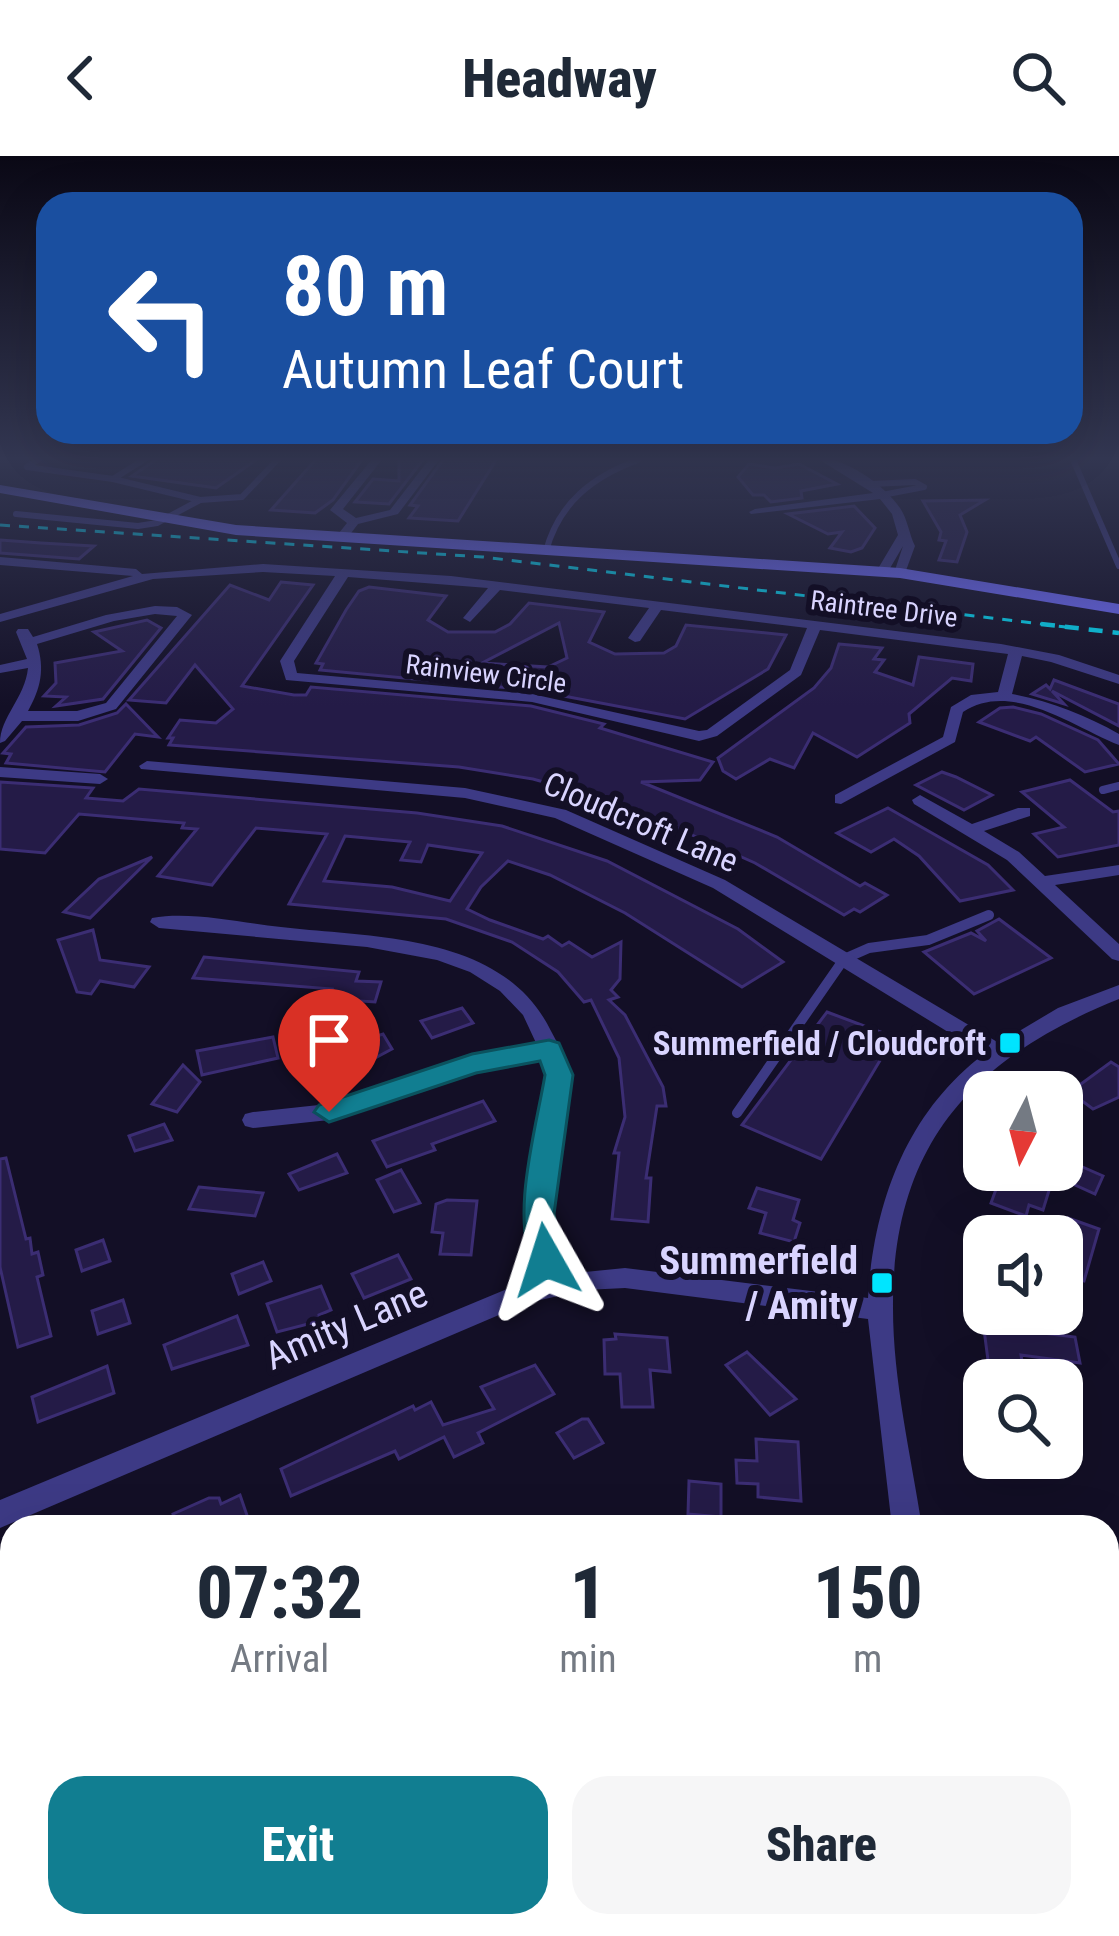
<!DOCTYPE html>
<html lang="en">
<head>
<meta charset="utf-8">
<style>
	body { margin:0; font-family:"Roboto Condensed",sans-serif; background:#f6f6f7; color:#1f2937; height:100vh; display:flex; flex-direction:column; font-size:45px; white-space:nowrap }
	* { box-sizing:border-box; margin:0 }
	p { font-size:39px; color:#747a83 }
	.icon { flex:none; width:66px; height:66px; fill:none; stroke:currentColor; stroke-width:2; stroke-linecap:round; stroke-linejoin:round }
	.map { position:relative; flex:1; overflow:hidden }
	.side { position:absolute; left:0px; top:1359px; width:1119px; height:423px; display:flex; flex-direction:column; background:#fff; border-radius:36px 36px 0 0; box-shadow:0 12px 48px #0002 }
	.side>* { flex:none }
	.banner { position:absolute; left:36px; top:36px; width:1047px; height:252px; border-radius:36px; box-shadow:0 12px 48px #0002; background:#1a4fa0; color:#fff; overflow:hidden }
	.needle { width:78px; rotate:186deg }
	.tools { position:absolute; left:963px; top:915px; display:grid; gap:24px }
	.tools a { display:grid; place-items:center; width:120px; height:120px; border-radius:24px; background:#fff; box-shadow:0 12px 48px #0002; font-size:60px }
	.pin { position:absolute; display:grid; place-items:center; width:102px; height:102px; color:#fff; margin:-123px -51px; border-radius:50% 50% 50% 0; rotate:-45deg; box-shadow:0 0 12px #0007 }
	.pin .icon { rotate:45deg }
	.me { position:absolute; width:132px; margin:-66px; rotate:354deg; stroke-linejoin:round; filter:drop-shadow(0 0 9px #0008) }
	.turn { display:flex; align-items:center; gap:42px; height:252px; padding:0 48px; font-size:54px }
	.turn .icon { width:156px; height:156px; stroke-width:2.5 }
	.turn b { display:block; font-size:84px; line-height:102px }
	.eta { display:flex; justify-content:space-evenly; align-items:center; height:204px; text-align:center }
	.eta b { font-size:72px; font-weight:800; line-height:84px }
	.button { display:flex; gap:24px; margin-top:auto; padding:24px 48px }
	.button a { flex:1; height:138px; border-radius:36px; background:#117e91; color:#fff; font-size:48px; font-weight:800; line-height:138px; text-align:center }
	.button a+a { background:#f6f6f7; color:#1f2937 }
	header { display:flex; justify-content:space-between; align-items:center; height:156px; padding:0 48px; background:#fff; font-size:54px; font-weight:800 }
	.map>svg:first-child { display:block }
	.building { fill:#241b47; stroke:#3b2d73; stroke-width:3; fill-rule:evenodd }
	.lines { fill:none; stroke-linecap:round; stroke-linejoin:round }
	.lane-far2 { stroke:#3d3a85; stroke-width:6 }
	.lane-far1 { stroke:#3d3a85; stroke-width:8 }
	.lane { stroke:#3d3a85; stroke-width:10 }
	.street { fill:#3d3a85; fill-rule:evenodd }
	.secondary { fill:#6f6bff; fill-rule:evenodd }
	.rail-far1 { stroke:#00e5ff; stroke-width:3; stroke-dasharray:10 9; stroke-linecap:butt }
	.rail { stroke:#00e5ff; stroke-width:4.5; stroke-dasharray:14 10; stroke-linecap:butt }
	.route { fill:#117e91; stroke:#0b525e; stroke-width:3 }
	.poi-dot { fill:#00e5ff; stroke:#130f26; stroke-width:4.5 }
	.labels { text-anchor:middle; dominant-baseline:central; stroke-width:12; stroke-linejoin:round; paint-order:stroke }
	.far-street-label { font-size:27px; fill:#d9d4ff; stroke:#130f26 }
	.street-label { font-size:33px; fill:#d9d4ff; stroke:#130f26 }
	.poi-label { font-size:33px; font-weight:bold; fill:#d9d4ff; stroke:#130f26; text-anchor:end }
	.near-poi-label { font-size:39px; font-weight:bold; fill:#d9d4ff; stroke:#130f26; text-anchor:end }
	.near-street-label { font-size:39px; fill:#d9d4ff; stroke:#130f26 }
</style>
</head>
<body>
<header><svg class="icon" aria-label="back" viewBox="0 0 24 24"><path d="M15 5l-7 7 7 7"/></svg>Headway<svg class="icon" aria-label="search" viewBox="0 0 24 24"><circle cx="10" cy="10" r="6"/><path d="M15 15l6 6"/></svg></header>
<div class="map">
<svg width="1119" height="1780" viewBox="0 0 1119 1780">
	<rect width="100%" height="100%" fill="#130f26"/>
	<g class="building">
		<path d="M160 301H260L216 332 132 320Z"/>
		<path d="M318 301H364L333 344 315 357 271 354Z"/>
		<path d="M399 301H425L389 348 355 346 373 323 399 325Z"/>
		<path d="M445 301H498L458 365 409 362 418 350 410 349Z"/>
		<path d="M749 308 775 312 799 308 837 328 801 335 802 342 771 346 764 339H753L738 321Z"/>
		<path d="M985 344 960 359 967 376 957 406 939 404 946 385 939 384 941 376 923 345Z"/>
		<path d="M854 350 875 372 862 392 851 396 830 392 842 376 828 378 788 358Z"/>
		<path d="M0 384 41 387 94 390 79 403 0 397Z"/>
		<path d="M281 426 313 429 242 530 294 539H306L311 531 531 550 604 568 600 572 713 606 700 624 641 626 777 681 860 730 865 727 887 739 860 756 854 753 844 759 755 707 622 648 533 623 459 611 169 589 173 582H168L180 564 216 567 233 553 195 509 166 547 129 544 230 429 269 444Z"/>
		<path d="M369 431 446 440 428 464 448 476H495L510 468 529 447 604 456 589 486 615 498 664 497 676 490 686 469 786 479 768 513 685 563 532 534 320 514 323 508 316 507 346 454 359 435ZM559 467 567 502 548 511 482 507Z"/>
		<path d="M147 464 161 472 103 543 56 550 66 541 44 540 56 527 55 507 122 495 94 476Z"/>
		<path d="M839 488 882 492 874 503 884 504 875 516 913 529 919 501 973 508 971 525 952 522 909 558 910 567 857 601 813 577 794 612 770 603 736 623 723 615 718 602 814 532 831 512Z"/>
		<path d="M1054 524 1119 548V570L1052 535 1064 548 1032 538 1046 529 1050 533Z"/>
		<path d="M126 548 158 581 135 578 105 616 6 607 11 598 3 597 26 571 79 569 117 557Z"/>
		<path d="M1013 551 1041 558 1098 584 1119 608 1085 616 1036 581 1030 585 979 566 1000 552Z"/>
		<path d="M942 616 956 621 992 639 964 654 916 629Z"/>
		<path d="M1070 624 1113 656 1119 655V689L1058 701 1034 678 1064 671 1022 636Z"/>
		<path d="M0 626 93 632 86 642 123 645 139 633 417 657 502 670 607 705 738 773 783 806 742 831 625 757 550 719 508 705 481 731 467 753 490 764 543 783 548 780 562 790 569 786 592 801 621 786 620 823 611 834 618 841 609 844 625 859 663 931 666 950H657L646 1022H651L648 1066 612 1063 619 997H614L625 961 619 902 591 844 584 846 558 816 512 786 446 763 289 748 327 678 256 672 212 729 158 720 197 673 182 672 184 667 79 658 45 697 0 693ZM345 680 410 686 401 704 421 706 428 689 482 697 450 745 392 731 324 725Z"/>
		<path d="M888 652 988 709 1013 734 960 745 919 700 894 683 871 696 837 677Z"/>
		<path d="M152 701 90 762 64 756 99 723Z"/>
		<path d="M999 763 1051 802 974 838 924 796 971 777 986 785 977 775Z"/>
		<path d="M93 774 100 804 149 811 134 831 100 825 91 838 77 836 58 784Z"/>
		<path d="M204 801 359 816 356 825 381 826 375 846 328 843 332 833 193 822Z"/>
		<path d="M462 852 473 867 432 882 421 865Z"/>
		<path d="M827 856 894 881 821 1003 742 969Z"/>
		<path d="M383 878 392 893 373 903 331 913 323 897Z"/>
		<path d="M273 881 278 902 202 919 197 895Z"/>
		<path d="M1111 906 1119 911V941L1093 953 1070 936Z"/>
		<path d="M183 909 200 926 177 956 152 948Z"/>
		<path d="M483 945 495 965 432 988 435 994 387 1011 373 985Z"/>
		<path d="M164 968 172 984 135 995 129 980Z"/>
		<path d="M337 998 347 1017 299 1034 289 1018Z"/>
		<path d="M6 1002 26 1083 30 1082 32 1098 38 1096 43 1119 37 1121 51 1180 18 1191 0 1111V1003Z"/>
		<path d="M1062 1002 1103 1020 1095 1038 1062 1023Z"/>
		<path d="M401 1014 420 1047 394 1056 377 1024Z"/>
		<path d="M1003 1014 1051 1028 1043 1054 1029 1049 1026 1060 991 1047Z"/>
		<path d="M199 1031 219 1033 263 1037 255 1060 189 1053Z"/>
		<path d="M757 1032 799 1044 793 1064 800 1067 794 1086 760 1077 766 1057 749 1052Z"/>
		<path d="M447 1044 477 1045 471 1099 440 1098 443 1077 432 1076 436 1048Z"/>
		<path d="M1068 1062 1099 1073 1084 1125 1062 1119V1081Z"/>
		<path d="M103 1084 110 1105 82 1115 76 1094Z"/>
		<path d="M398 1099 411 1123 364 1142 352 1118Z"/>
		<path d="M263 1106 271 1125 239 1138 232 1118Z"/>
		<path d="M321 1130 331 1154 319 1159 320 1165 277 1176 267 1148Z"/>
		<path d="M123 1144 130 1167 98 1178 92 1155Z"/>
		<path d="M982 1158H1015L1027 1175 1075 1181 1080 1207 1021 1199 1024 1217 989 1212Z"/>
		<path d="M237 1160 248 1189 172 1213 164 1189Z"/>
		<path d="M615 1178 667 1182 670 1216 650 1214 653 1251H622L620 1218H605L604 1184 616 1183Z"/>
		<path d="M747 1196 796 1243 770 1259 726 1209Z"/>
		<path d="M535 1209 554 1238 478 1277 483 1287 454 1301 444 1281 399 1303 395 1295 291 1340 281 1313 413 1250 415 1254 431 1246 443 1269 494 1253 481 1231Z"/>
		<path d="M107 1210 114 1237 38 1266 32 1241Z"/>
		<path d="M582 1263H588L603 1287 574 1302 557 1277Z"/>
		<path d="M756 1283 798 1286 801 1345 758 1341V1328L737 1327 736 1304 757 1305Z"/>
		<path d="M689 1325 721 1328V1361L688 1358Z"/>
		<path d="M240 1339 251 1371H177L173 1358 209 1342H219L221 1348Z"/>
	</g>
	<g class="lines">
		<g class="lane-far2">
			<path d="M42 301 27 311 113 323"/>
			<path d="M1072 301 1119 410"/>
			<path d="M870 328 915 326 924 331 882 339"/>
			<path d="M200 344 242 341 280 301"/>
			<path d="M16 358 138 370 157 367 200 344 113 323 148 301"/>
			<path d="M546 395C559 347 592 321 638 304"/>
		</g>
		<path class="lane-far1" d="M1103 634 1119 630"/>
		<path class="lane" d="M737 957 844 803 869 792 928 784 989 759"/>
		<g class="street">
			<path d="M374 301H384L343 353 356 362 390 354 431 301H441L398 358 358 368 345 385H337L335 382 347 367 330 354Z"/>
			<path d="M815 301C844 301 884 328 900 352 908 364 909 378 915 390L904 420 894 417 903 390 886 419 876 416 898 379 892 358 880 343 751 358 749 356 755 353 873 337Z"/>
			<path d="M0 401 136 413 142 418 263 408 451 420 1001 488 1059 499 1119 519V528L1051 506 1022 500 1012 538C1049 545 1086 559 1119 578V589C1073 571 1012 524 963 556L955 586 841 648 835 647V639L943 581 951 551 971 539 998 536 1008 498 820 474 801 519 717 580 699 585 532 546 286 524 280 505 335 420 263 416 153 423 0 466V458L133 420 0 409ZM348 421 488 432 463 462 470 466 500 434 649 452 628 482 635 486 640 485 661 454 807 472 790 514 707 574 699 575 532 538 297 517 294 505Z"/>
			<path d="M155 450 177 451 192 459 116 553 78 565H22L5 585 0 587C0 561 25 542 28 512L0 517V509L27 503 16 476 18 473H28L33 481 106 459ZM155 458 177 460 106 547 77 555H28C41 532 45 513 37 488L114 465Z"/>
			<path d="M147 605 465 632 566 654 725 724 999 887 1058 852 1119 829V843C972 902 892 989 893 1152 893 1225 911 1299 922 1371H892L868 1163 625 1132 585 1134 527 1147 0 1372V1344L514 1130 541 1123C534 1098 528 1073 530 1046 533 999 558 949 542 902L475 915 329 964 253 972 245 970 242 964 245 958 253 956 328 948 472 901 537 889 523 859 500 835 470 816 437 804 367 791 159 772 150 766 152 762C192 755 241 767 281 771 375 782 503 777 551 875 558 888 566 903 568 917 575 960 556 1003 554 1045 552 1070 557 1094 565 1118L625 1112 868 1142C874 1047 906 957 984 898L713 732 555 662 465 642 141 613 139 610Z"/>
			<path d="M0 611 100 618 108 623 100 628 0 621Z"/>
			<path d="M920 639 972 668 1018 652H1030V660L984 675 1019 696 1045 720 1119 709V719L1055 729 1119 788V805L1112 803 1007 704 914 648 912 644Z"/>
			<path d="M1107 1392 1119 1393V1423L1107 1422Z"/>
			<path d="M0 1537 12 1542V1638L0 1633Z"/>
			<path d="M21 1770H57L59 1780H23Z"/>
			<path d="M102 1770H152L148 1780H98Z"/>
			<path d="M936 1770H972L973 1780H937Z"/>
		</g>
		<path class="secondary" d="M0 329 236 369 900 412 1119 448V458L900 422 236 379 0 337Z"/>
		<path class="rail-far1" d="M0 369 483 401 1066 471"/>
		<path class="rail" d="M1041 468 1119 477"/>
	</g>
	<linearGradient id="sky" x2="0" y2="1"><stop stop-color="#0a0815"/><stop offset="0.55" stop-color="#333752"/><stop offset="1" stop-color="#333752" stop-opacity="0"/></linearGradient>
	<rect width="1119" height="550" fill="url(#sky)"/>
	<path class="route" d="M549 884 559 887 573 919 554 1058 562 1104 557 1113 546 1117 535 1113C509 1064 536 973 545 919L540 905 476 917 329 966 314 956 319 949 472 898Z"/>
	<g class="poi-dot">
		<rect x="998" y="875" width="24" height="24" rx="6"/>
		<rect x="870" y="1115" width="24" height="24" rx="6"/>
	</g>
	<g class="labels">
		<g class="far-street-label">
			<text transform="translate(884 453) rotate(7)">Raintree Drive</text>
			<text transform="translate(486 518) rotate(7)">Rainview Circle</text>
		</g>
		<g class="street-label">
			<text transform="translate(641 666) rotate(23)">Cloudcroft Lane</text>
		</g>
		<g class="poi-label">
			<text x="986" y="887">Summerfield / Cloudcroft</text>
		</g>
		<g class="near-poi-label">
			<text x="858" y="1105">Summerfield<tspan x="858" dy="45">/ Amity</tspan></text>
		</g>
		<g class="near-street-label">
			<text transform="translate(346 1169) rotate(-23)">Amity Lane</text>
		</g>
	</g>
</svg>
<div class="tools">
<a><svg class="needle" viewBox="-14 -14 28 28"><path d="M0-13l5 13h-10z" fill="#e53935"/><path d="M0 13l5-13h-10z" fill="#747a83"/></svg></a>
<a><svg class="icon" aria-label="sound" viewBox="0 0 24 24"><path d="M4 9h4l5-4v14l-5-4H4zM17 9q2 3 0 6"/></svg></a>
<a><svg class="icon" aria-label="search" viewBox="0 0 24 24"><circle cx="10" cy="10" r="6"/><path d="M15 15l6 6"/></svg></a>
</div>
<div class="pin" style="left:329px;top:956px;background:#d93025"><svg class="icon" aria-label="arrive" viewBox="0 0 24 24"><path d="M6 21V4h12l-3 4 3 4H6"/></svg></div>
<svg class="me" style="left:546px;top:1104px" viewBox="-20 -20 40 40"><path d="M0-17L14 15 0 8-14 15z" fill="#117e91" stroke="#fff" stroke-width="4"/></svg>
<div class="banner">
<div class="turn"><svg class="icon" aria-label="left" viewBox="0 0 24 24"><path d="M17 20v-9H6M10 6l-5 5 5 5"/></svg><div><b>80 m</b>Autumn Leaf Court</div></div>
</div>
<section class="side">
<div class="eta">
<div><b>07:32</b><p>Arrival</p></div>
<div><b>1</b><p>min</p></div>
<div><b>150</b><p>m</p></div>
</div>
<div class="button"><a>Exit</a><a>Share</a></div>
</section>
</div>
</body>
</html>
